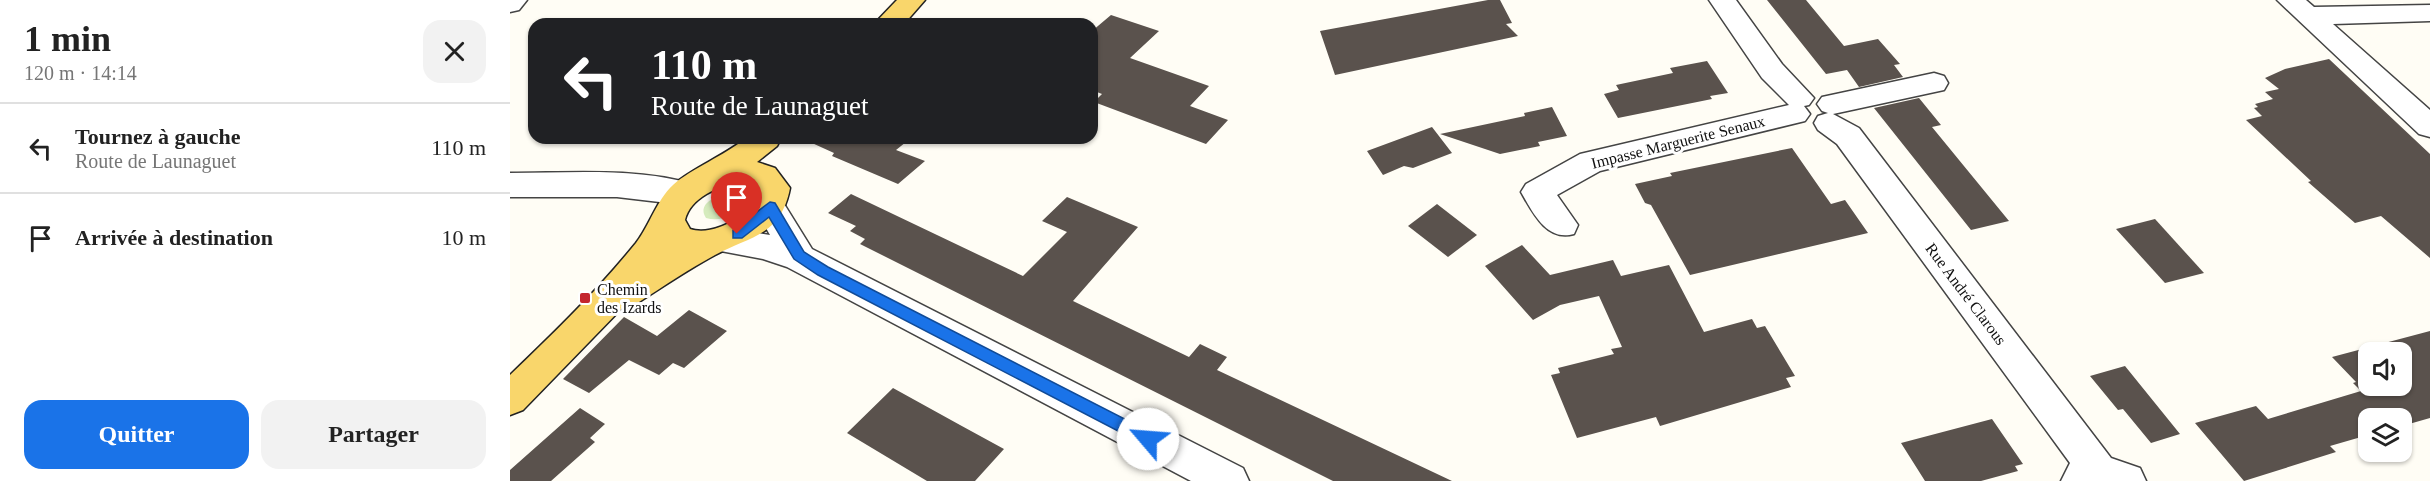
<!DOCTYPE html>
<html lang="fr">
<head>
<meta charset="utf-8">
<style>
	body { margin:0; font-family:"Times New Roman",serif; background:#f2f2f2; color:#222; height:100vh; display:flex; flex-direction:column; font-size:22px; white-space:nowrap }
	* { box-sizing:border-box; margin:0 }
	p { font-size:20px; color:#767676 }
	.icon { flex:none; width:33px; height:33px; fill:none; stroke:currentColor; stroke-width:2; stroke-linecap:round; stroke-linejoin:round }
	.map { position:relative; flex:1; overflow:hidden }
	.side { display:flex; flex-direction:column; background:#fff; width:510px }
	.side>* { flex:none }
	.top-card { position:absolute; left:18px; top:18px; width:570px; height:126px; border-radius:18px; box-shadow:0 2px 4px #0004; background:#202124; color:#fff; overflow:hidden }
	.controls { position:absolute; left:1848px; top:342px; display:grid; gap:12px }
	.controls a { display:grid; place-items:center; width:54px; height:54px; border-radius:12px; background:#fff; box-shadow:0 2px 4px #0004; font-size:30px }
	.pin { position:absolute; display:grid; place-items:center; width:51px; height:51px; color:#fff; margin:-62px -26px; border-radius:50% 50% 50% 0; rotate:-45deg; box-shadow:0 0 6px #0007 }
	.pin .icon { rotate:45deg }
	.me { position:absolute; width:66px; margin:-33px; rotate:297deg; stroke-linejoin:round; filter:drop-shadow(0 0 4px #0008) }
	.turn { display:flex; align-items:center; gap:21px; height:126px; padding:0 24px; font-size:27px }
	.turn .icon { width:78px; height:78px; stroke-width:2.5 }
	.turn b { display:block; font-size:42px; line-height:51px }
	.round { display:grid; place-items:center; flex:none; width:63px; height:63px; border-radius:18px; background:#f2f2f2 }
	.overview { display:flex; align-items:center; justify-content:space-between; height:102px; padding:0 24px }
	h1 { font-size:36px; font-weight:600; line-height:45px }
	.action { display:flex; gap:12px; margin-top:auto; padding:12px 24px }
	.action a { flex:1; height:69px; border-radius:18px; background:#1a73e8; color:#fff; font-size:24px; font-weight:600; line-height:69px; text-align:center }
	.action a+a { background:#f2f2f2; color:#222 }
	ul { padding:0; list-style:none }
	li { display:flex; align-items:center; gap:18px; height:90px; padding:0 24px; border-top:2px solid #e0e0e0 }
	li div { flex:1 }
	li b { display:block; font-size:22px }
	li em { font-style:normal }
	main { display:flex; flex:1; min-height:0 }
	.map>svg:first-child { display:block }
	.green { fill:#d5ebbd }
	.building { fill:#5a524d; fill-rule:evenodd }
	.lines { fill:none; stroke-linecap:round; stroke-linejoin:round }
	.minor-casing { stroke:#444; stroke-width:3 }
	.major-casing { stroke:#222; stroke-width:3 }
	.minor { fill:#fff; fill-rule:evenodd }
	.major { fill:#f9d66b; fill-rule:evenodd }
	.route { fill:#1a73e8; stroke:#114b97; stroke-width:1.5 }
	.poi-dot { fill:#c4262e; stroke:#fff; stroke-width:2 }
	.labels { text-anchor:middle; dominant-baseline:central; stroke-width:6; stroke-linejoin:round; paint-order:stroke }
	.street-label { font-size:16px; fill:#111; stroke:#fff }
	.poi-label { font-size:16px; fill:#111; stroke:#fff; text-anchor:start }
</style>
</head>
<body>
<main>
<section class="side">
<div class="overview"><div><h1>1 min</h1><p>120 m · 14:14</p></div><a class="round"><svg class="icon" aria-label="close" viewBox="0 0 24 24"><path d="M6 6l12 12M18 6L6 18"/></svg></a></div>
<ul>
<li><svg class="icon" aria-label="left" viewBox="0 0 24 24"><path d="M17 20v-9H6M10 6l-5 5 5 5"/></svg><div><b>Tournez à gauche</b><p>Route de Launaguet</p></div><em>110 m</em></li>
<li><svg class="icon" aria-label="arrive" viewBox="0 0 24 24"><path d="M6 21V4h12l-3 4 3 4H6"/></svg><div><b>Arrivée à destination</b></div><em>10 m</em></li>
</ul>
<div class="action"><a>Quitter</a><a>Partager</a></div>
</section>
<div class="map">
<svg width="1920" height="481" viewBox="0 0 1920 481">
	<rect width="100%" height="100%" fill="#fffdf5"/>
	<path class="green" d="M224 193 232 198V203C225 216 210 222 196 218 185 202 212 193 224 193Z"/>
	<g class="building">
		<path d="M978 0H990L1002 23 996 24 1008 36 825 75 810 31Z"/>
		<path d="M1257 0H1296L1334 46 1368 39 1390 64 1384 65 1393 77 1349 87 1337 70 1316 74Z"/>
		<path d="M601 15 649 31 620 58 699 86 680 106 718 120 696 144 584 102 592 94 582 90V31Z"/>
		<path d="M1819 59 1920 154V258L1871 216 1845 223 1798 182 1801 181 1736 120 1752 116 1744 108 1748 107 1745 104 1763 99 1755 92 1769 89 1755 78 1775 69Z"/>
		<path d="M1197 61 1218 93 1200 96 1202 99 1108 118 1094 94 1109 90 1106 85 1163 73 1160 68Z"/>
		<path d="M1409 98 1431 125 1422 127 1499 221 1461 230 1364 108Z"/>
		<path d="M1042 107 1057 136 1028 142 1030 146 990 154 930 134 1015 116 1014 113Z"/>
		<path d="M922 127 942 153 903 168 894 166 873 175 857 151Z"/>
		<path d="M291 138H401L386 150 415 161 388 184 322 156 324 153Z"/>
		<path d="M1282 148 1321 204 1335 200 1358 233 1180 275 1141 205 1135 203 1125 184 1162 176 1160 173Z"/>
		<path d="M341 194 513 276 557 232 532 221 557 197 628 227 563 301 679 357 690 344 717 357 707 370 942 481H823L350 244 355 239 340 231 346 226 318 213Z"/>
		<path d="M927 204 967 235 938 257 898 226Z"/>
		<path d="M1645 219 1694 273 1655 283 1606 229Z"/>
		<path d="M1012 245 1040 275 1103 260 1111 276 1159 265 1194 332 1242 319 1247 328 1255 326 1285 376 1276 378 1281 387 1150 426 1146 417 1067 438 1041 375 1050 373 1048 368 1104 354 1101 349 1112 347 1089 296 1050 305 1023 320 975 266Z"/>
		<path d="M179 310 217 331 174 368 163 363 149 375 119 360 79 393 53 379 114 317 147 336Z"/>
		<path d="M1920 331V418L1892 426V418H1858V435L1820 446 1826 452 1734 481 1685 423 1746 406 1758 419 1851 391 1843 383 1846 382 1822 357ZM1858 352H1892V386H1858Z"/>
		<path d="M1615 366 1670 434 1641 443 1613 409 1608 410 1580 376Z"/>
		<path d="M383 388 450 425 494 449 465 481H417L337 433Z"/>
		<path d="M70 408 95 424 80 438 85 442 41 481H0V470Z"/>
		<path d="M1482 419 1513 464 1505 466 1508 471 1471 481H1415L1391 443Z"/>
	</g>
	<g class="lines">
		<defs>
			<g id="minor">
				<path d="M0 0H17L9 10 0 12Z"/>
				<path d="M1199 0H1226L1272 64 1304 98 1299 105 1294 106 1300 114 1295 121 1090 171 1047 195 1068 225 1064 234C1037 242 1023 213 1011 192L1016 184 1070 154 1279 105 1252 78Z"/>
				<path d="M1767 0H1796L1804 7 1920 5V21L1823 24 1920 110V137L1909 134Z"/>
				<path d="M1424 73 1434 76 1438 83 1434 90 1323 114 1349 128 1601 458 1630 468 1636 481H1551L1560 463 1327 144 1308 130 1304 123 1308 116 1318 113 1312 111 1307 104 1312 97Z"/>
				<path d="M0 173C60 173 128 167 186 185L191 193 186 201 175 205 107 197H0Z"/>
				<path d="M260 195 271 199 302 249 733 468 739 481H681L277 267 253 259 200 249 196 240 200 231 212 227 260 235 244 207 249 199Z"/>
			</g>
			<g id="major">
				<path d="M387 0H415L394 24H364Z"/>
				<path d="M236 138H271L267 146 247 162 265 168 280 188C271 236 240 236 205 255 179 269 154 286 129 302L115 305 13 410 0 415V375C46 331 86 292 126 243 140 225 146 201 163 185 182 168 214 156 236 138ZM230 183H241L248 190C243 215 204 237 180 229L175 220C180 198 209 185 230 183Z"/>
			</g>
		</defs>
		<use href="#minor" class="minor-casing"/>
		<use href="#major" class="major-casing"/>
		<use href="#minor" class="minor"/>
		<use href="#major" class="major"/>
	</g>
	<path class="route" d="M260 202 265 203 294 252 318 267 644 434 646 439 644 444H633L308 275 284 259 259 217 232 238H223V230Z"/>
	<rect class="poi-dot" x="69" y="292" width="12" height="12" rx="3"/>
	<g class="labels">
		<g class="street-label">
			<text transform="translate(1168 142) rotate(-14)">Impasse Marguerite Senaux</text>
			<text transform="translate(1456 294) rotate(53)">Rue André Clarous</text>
		</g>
		<g class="poi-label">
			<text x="87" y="289">Chemin<tspan x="87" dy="18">des Izards</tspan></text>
		</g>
	</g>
</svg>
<div class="controls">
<a><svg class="icon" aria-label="sound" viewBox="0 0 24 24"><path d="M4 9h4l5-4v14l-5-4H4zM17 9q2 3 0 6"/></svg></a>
<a><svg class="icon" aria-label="layers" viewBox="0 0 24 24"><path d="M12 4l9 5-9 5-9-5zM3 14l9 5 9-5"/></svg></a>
</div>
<div class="pin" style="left:227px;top:234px;background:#d93025"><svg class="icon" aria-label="arrive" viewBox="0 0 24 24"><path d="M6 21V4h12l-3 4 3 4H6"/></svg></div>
<svg class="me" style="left:638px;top:439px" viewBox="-20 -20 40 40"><circle r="19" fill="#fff"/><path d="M0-13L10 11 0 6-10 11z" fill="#1a73e8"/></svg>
<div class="top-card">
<div class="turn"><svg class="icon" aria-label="left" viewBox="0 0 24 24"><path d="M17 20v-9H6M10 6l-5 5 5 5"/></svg><div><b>110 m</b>Route de Launaguet</div></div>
</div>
</div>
</main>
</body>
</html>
